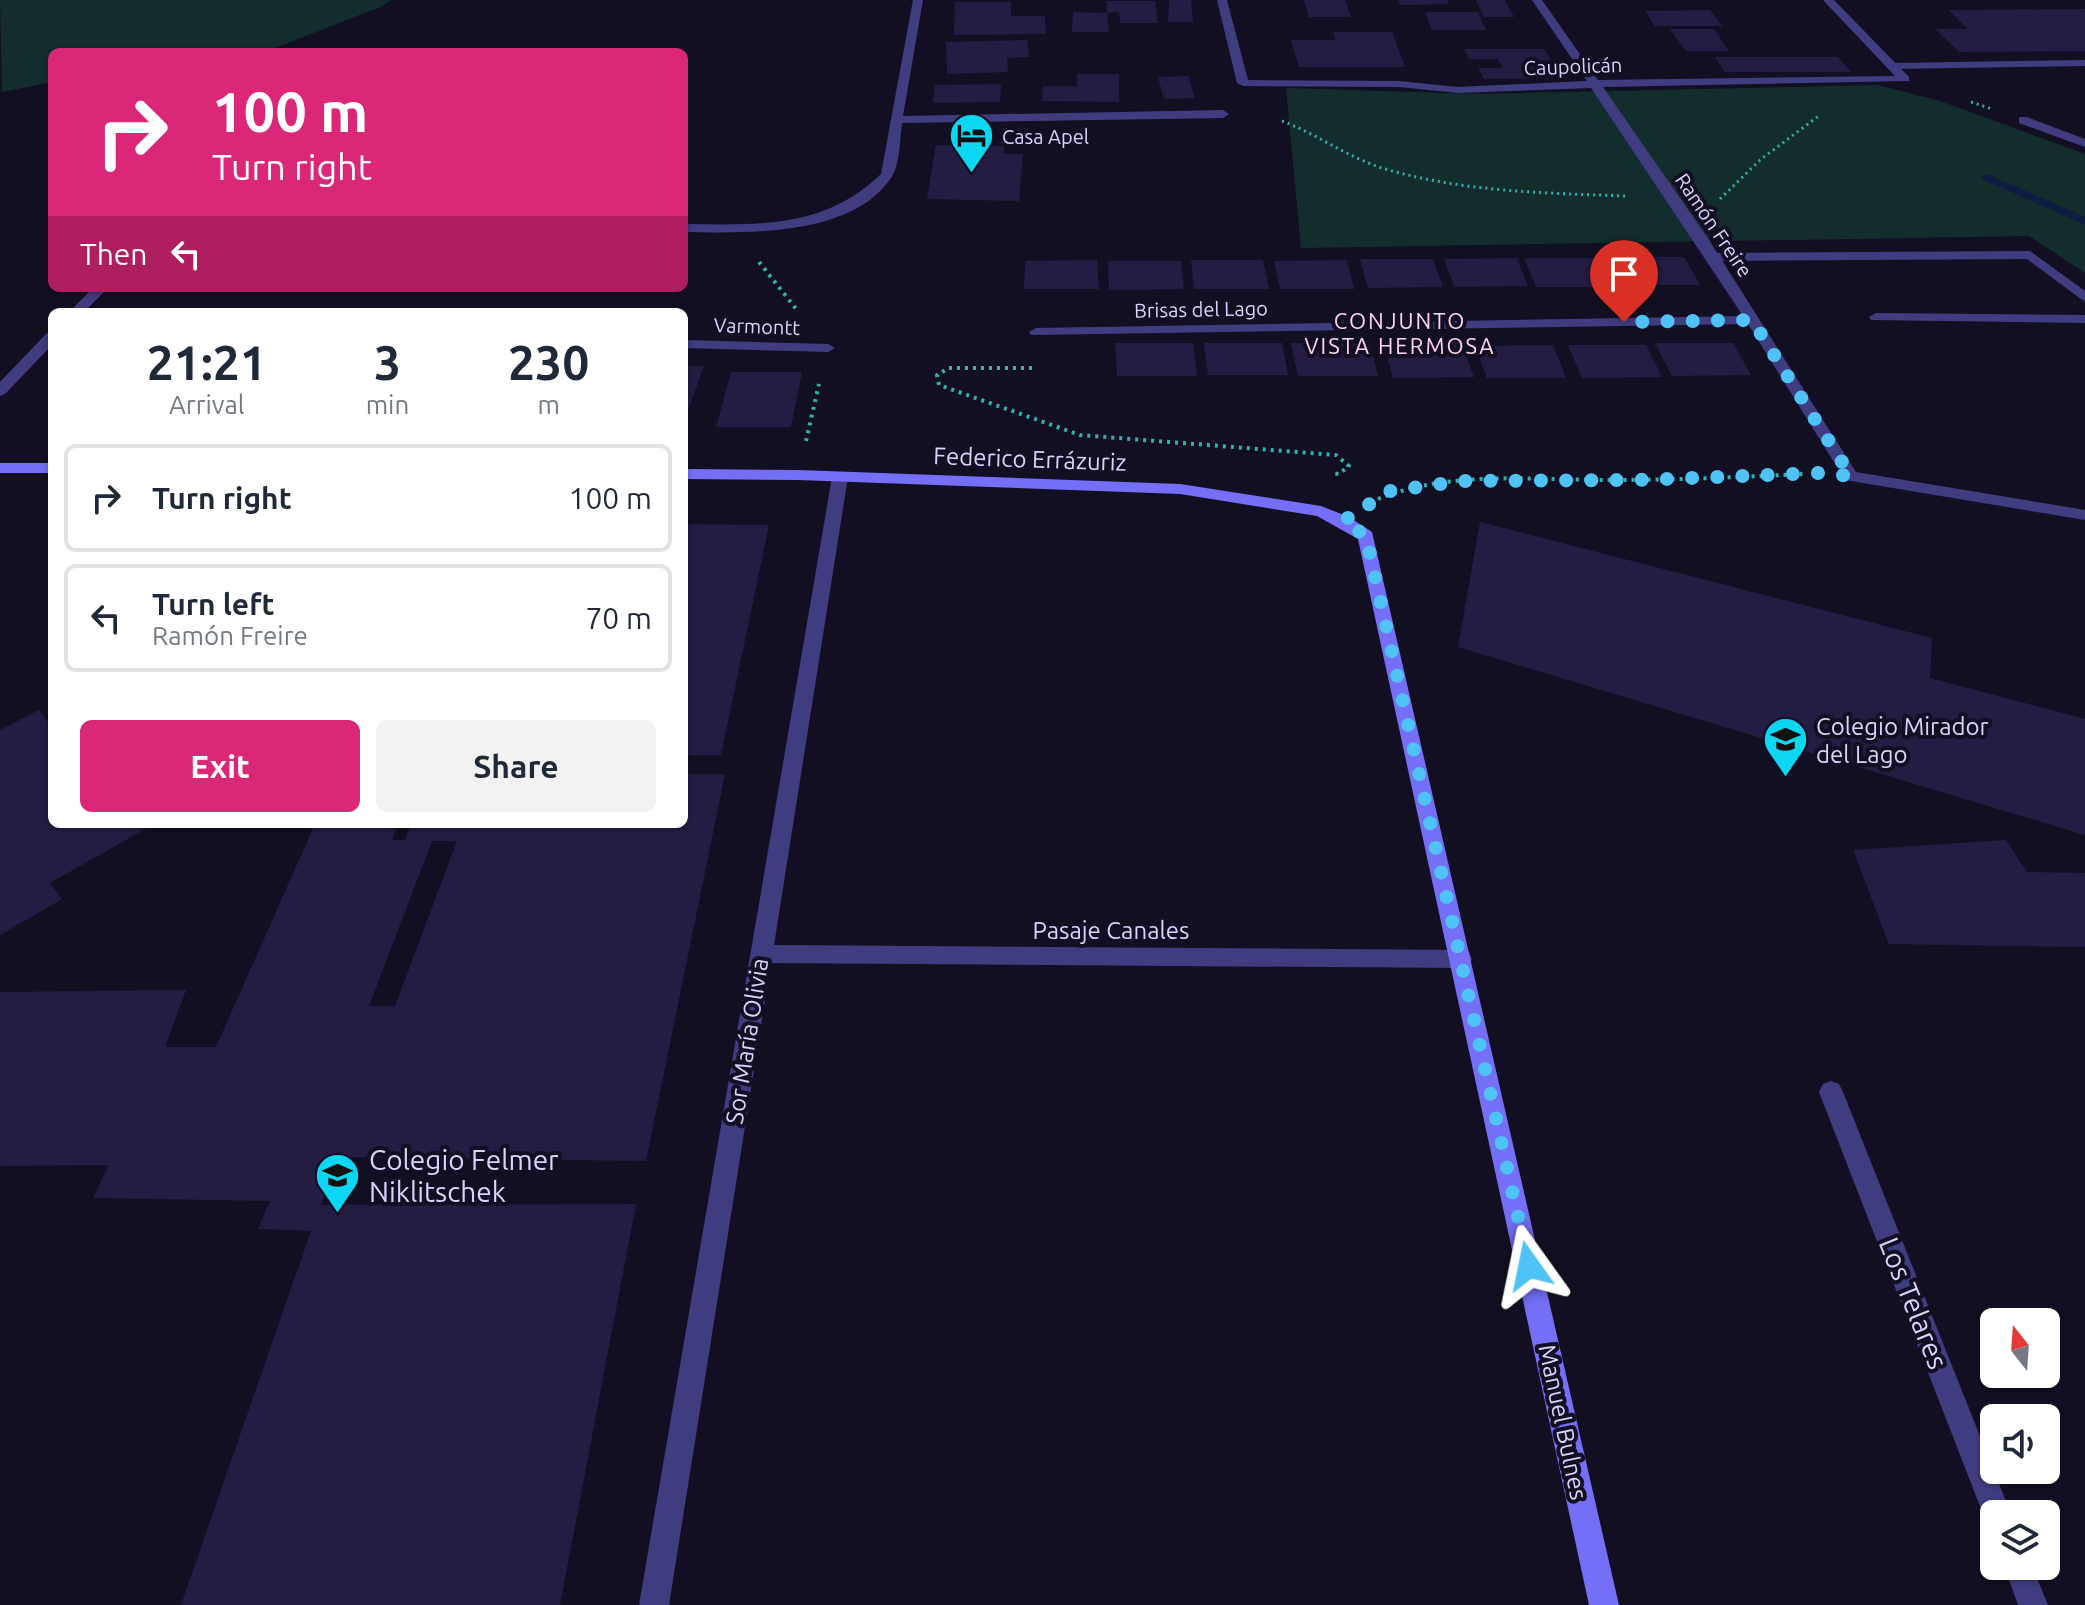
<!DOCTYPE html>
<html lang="en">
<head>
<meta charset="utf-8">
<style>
	body { margin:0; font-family:Ubuntu,sans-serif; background:#f2f2f3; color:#1f2937; height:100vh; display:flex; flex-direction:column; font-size:30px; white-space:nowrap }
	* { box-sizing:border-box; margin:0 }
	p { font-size:26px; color:#747a83 }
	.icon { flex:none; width:44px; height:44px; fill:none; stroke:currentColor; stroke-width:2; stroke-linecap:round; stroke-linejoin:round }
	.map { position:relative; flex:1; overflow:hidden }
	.side { position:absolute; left:48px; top:308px; width:640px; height:520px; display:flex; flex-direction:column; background:#fff; border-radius:12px; box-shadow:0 2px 6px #0004 }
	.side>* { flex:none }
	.hud { position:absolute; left:48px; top:48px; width:640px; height:244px; border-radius:12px; box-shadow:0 2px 6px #0004; background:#db2777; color:#fff; overflow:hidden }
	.needle { width:52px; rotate:343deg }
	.fabs { position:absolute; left:1980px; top:1308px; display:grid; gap:16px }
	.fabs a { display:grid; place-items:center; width:80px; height:80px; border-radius:12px; background:#fff; box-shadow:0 2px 6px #0004; font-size:40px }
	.pin { position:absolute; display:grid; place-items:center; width:68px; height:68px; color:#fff; margin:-82px -34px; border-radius:50% 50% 50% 0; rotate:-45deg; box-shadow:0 0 8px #0007 }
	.pin .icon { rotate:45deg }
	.me { position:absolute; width:88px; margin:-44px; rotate:348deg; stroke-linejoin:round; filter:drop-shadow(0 0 6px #0008) }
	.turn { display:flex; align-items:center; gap:28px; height:168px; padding:0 32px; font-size:36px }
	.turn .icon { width:104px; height:104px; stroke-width:2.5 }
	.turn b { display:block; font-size:56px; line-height:68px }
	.then { display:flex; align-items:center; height:76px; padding:0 32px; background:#0003; gap:16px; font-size:30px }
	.eta { display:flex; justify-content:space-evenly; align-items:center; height:136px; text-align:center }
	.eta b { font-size:48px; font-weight:600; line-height:56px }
	.primary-button { display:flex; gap:16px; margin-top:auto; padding:16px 32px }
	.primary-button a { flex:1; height:92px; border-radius:12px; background:#db2777; color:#fff; font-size:32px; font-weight:600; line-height:92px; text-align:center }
	.primary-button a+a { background:#f2f2f3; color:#1f2937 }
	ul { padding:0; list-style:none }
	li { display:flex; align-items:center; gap:24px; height:108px; margin:0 16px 12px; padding:0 16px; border:4px solid #e0e1e3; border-radius:12px }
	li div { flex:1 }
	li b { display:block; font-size:30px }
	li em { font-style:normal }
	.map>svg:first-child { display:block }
	.green { fill:#132d2c }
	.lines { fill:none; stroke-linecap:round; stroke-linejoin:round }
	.stream { fill:#0c1e3f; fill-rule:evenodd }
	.building { fill:#251c43; fill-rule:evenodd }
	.path-far1 { stroke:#34b0ab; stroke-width:3; stroke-dasharray:2 4; stroke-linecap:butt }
	.path { stroke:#34b0ab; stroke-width:4; stroke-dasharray:3 5; stroke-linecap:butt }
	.lane { fill:#403c80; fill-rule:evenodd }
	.street { fill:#403c80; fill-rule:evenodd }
	.secondary { fill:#756ff8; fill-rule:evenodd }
	.route { stroke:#4fc3f7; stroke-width:14; stroke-dasharray:0 25.2 }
	.labels { text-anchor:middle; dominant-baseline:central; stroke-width:8; stroke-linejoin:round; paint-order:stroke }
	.far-street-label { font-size:20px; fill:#d9d3fd; stroke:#130f23 }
	.far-poi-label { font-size:20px; fill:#d9d3fd; stroke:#130f23; text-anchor:start }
	.far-neighbourhood-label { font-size:22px; letter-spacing:2px; fill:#fdd5ee; stroke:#130f23 }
	.street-label { font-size:24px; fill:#d9d3fd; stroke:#130f23 }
	.poi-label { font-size:24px; fill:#d9d3fd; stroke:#130f23; text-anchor:start }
	.near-poi-label { font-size:28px; fill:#d9d3fd; stroke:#130f23; text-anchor:start }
	.near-street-label { font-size:28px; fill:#d9d3fd; stroke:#130f23 }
</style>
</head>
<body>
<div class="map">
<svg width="2085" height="1605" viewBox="0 0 2085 1605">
	<rect width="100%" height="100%" fill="#130f23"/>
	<g class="green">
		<path d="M0 0H391L380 7 265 52H52V82L2 92Z"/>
		<path d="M1877 85 1940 101 2085 154V273L2029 236 1301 248 1286 88 1477 94Z"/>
	</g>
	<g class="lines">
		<path class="stream" d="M1982 175H1990L2085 217V225L1982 179Z"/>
	</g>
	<g class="building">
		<path d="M1169 0H1191L1193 22H1168Z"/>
		<path d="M1304 0H1345L1351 17H1309Z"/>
		<path d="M1398 0H1447L1449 4 1401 5Z"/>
		<path d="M1476 0H1505L1514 17H1484Z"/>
		<path d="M1106 1H1155L1158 23H1120L1119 12 1107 13 1109 32H1072L1073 12 1107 13Z"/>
		<path d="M955 2H1011V16H1045L1046 34 954 35Z"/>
		<path d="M2085 9V51L1959 52 1935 29H1968L1948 10Z"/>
		<path d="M1710 10 1722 26H1655L1645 11Z"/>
		<path d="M1425 12H1478L1486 30H1432Z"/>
		<path d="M1670 29H1714L1729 51H1686Z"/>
		<path d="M1333 32H1392L1405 67H1299L1291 40H1336Z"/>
		<path d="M1027 40 1029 57 1007 58 1008 72 947 74 946 42Z"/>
		<path d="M1464 49H1544L1562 78 1484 79 1478 68H1503L1498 59H1469Z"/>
		<path d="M1715 57H1838L1851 72H1725Z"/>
		<path d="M1077 74H1119V102L1042 101 1043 86H1077Z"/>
		<path d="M1188 76 1195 98 1164 99 1158 77Z"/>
		<path d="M1001 84 1000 102 933 103 935 85Z"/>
		<path d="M936 145 1004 146V154H1023L1019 201 927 199Z"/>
		<path d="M1611 257H1684L1700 285H1626Z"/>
		<path d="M1517 258 1528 286 1454 287 1444 259Z"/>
		<path d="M1524 258H1597L1611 287H1536Z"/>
		<path d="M1360 259H1433L1443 287 1368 288Z"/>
		<path d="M1097 260 1099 289H1024L1025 261Z"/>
		<path d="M1191 260H1263L1269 289H1194Z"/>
		<path d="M1347 260 1354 289H1280L1274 261Z"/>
		<path d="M1108 261H1181L1184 289 1109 290Z"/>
		<path d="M1115 343H1193L1197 376H1117Z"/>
		<path d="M1204 343H1282L1288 375H1208Z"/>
		<path d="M1291 343H1370L1378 376H1298Z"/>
		<path d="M1655 343H1733L1751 375 1672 376Z"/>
		<path d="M1384 345H1462L1474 377 1393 378Z"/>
		<path d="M1553 345 1566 378H1487L1475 346Z"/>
		<path d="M1568 345H1646L1662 377 1582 378Z"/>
		<path d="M684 366H704L684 421Z"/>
		<path d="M731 372H802L791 427H716Z"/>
		<path d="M1480 522 1932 638 1930 678 2085 719V835L1458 647Z"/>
		<path d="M684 524 769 525 721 755H684Z"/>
		<path d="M39 710 52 727V824H154L50 883 62 899 0 935V730Z"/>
		<path d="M684 774H725L646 1161 339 1157 321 1205 636 1204 560 1605H181L311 1231 258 1229 270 1201 93 1198 109 1165 0 1166V992L186 990 165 1047H216L315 824H398L392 840H405L411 824H684ZM432 841H457L395 1006H369Z"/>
		<path d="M2006 840 2027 872 2085 873V947L1889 944 1853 850Z"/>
	</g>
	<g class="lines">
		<g class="path-far1">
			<path d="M1971 102 1992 109"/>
			<path d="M1282 121C1317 134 1347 157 1382 168 1461 192 1545 193 1626 196"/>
			<path d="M1720 199 1760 160 1820 115"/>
		</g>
		<g class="path">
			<path d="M759 262 797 310"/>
			<path d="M1032 368H949L937 375 939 385 1080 435 1336 455 1349 466 1339 474 1332 473"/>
			<path d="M806 441 819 384"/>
			<path d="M1378 499C1449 470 1534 480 1609 480 1674 480 1740 477 1805 474"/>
		</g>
		<g class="lane">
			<path d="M2085 60V66L1891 69 1885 66 1891 63Z"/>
			<path d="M2030 251 2085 291V302L2027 259 1713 261 1706 257 1713 253Z"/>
			<path d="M1876 313 2085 315V323L1871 320 1869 317Z"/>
		</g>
		<g class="street">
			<path d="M913 0H923L903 116 1223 110 1229 114 1223 118 902 123C900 139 900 165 891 178 851 237 747 233 684 232V224C758 225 824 229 881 174Z"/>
			<path d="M1217 0H1227L1248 80 1399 81 1458 87 1587 81 1532 0H1542L1598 80 1895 76 1823 0H1834L1909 77V81L1603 87 1709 240 1856 472 2085 510V520L1845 480 1748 324 1031 335 1029 332 1036 328 1743 316 1591 88 1458 93 1399 87 1243 86 1237 83Z"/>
			<path d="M2019 117H2027L2085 139V147L2019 123Z"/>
			<path d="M93 288H108L84 312H69Z"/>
			<path d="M52 332V345L5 394 0 396V382L47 333Z"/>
			<path d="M684 340 828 344 835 348 828 352 684 348Z"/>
			<path d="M840 472 848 477 774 945 1461 950 1469 952 1472 959 1469 966 1461 968 771 963 669 1605H639L832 477Z"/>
			<path d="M1831 1081 1839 1084 1843 1092 2011 1514H1994V1527L1987 1524 1983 1514 1819 1092 1823 1084Z"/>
			<path d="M2004 1566H2032L2048 1605H2018Z"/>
		</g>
		<g class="secondary">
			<rect x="0" y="463" width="52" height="10"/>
			<path d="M684 469 798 470 1180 484 1321 506 1349 517 1372 532 1619 1605H1589L1358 539 1317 516 1180 494 798 480 684 479Z"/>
		</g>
	</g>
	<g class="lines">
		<path class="route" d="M1529 1266 1366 536 1343 521 1390 491 1462 481 1638 480 1819 473 1851 476 1752 320 1624 322"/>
	</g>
	<defs>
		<symbol id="hotel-pin" viewBox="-11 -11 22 30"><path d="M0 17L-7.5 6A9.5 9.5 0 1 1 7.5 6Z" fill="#0bd7f2" stroke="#130f23"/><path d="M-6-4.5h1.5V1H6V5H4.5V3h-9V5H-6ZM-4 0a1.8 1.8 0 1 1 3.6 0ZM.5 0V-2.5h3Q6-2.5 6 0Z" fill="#111"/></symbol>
		<symbol id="school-pin" viewBox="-11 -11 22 30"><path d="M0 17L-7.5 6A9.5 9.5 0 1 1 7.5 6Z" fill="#0bd7f2" stroke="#130f23"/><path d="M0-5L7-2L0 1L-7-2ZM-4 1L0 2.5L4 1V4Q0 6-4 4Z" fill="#111"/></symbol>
	</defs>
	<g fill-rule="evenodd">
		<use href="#hotel-pin" x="946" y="110" width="51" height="69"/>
		<use href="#school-pin" x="1760" y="714" width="51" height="69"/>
		<use href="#school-pin" x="312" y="1150" width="51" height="69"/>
	</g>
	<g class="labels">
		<g class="far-street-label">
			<text transform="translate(1573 66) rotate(-2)">Caupolicán</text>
			<text transform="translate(1714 225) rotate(56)">Ramón Freire</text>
			<text transform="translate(1201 309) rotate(-1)">Brisas del Lago</text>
			<text transform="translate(757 326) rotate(2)">Varmontt</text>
		</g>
		<g class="far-poi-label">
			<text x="1002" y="136">Casa Apel</text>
		</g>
		<g class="far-neighbourhood-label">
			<text x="1400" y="320">CONJUNTO<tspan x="1400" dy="25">VISTA HERMOSA</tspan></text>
		</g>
		<g class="street-label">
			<text transform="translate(1030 459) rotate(2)">Federico Errázuriz</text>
			<text x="1111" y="930">Pasaje Canales</text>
			<text transform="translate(747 1041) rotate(-81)">Sor María Olivia</text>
			<text transform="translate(1563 1422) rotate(78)">Manuel Bulnes</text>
		</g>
		<g class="poi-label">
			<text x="1816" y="726">Colegio Mirador<tspan x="1816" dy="28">del Lago</tspan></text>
		</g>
		<g class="near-poi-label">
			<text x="369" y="1159">Colegio Felmer<tspan x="369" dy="32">Niklitschek</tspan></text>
		</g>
		<g class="near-street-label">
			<text transform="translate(1914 1303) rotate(68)">Los Telares</text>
		</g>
	</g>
</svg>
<div class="fabs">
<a><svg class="needle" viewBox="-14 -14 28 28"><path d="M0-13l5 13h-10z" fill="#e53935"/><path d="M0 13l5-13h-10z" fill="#747a83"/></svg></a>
<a><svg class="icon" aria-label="sound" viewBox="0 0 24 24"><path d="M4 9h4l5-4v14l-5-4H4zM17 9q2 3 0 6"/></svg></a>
<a><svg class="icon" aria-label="layers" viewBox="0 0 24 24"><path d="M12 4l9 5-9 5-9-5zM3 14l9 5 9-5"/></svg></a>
</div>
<div class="pin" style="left:1624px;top:322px;background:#d93025"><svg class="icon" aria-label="arrive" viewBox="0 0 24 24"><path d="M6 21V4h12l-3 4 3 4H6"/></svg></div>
<svg class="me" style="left:1529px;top:1266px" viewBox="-20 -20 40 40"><path d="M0-17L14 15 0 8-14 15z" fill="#4fc3f7" stroke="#fff" stroke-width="4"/></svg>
<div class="hud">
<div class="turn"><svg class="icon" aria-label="right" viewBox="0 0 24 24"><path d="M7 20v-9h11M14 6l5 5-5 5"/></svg><div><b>100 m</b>Turn right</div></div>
<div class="then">Then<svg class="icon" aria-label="left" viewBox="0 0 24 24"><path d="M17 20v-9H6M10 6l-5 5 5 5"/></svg></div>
</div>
<section class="side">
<div class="eta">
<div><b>21:21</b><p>Arrival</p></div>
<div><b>3</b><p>min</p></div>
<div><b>230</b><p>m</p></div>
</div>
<ul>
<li><svg class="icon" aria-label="right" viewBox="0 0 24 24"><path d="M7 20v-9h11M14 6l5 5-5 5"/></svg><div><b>Turn right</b></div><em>100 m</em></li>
<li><svg class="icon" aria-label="left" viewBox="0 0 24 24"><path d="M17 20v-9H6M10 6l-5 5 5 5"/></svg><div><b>Turn left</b><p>Ramón Freire</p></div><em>70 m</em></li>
</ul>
<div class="primary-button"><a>Exit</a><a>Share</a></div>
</section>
</div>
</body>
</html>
